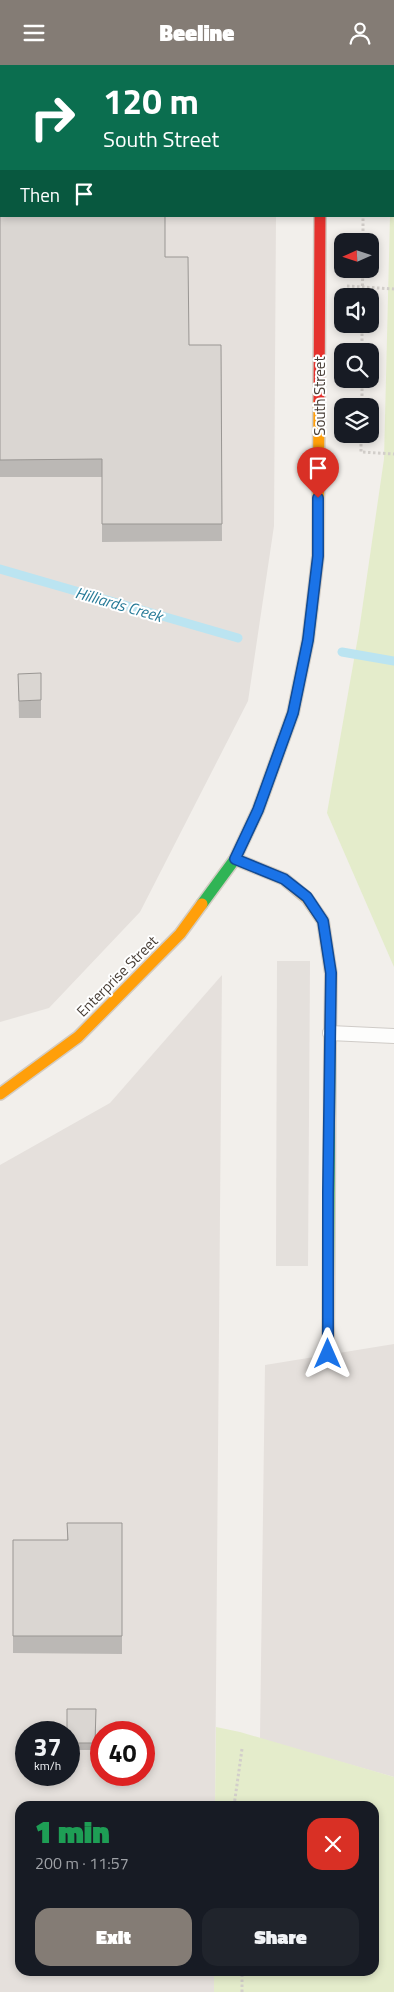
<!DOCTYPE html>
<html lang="en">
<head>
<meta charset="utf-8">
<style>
	body { margin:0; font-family:"Titillium Web",sans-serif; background:#20242c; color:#f1f3f6; height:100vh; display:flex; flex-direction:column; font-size:19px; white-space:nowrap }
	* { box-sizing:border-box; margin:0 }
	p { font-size:16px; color:#9ea1a6 }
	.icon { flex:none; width:28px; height:28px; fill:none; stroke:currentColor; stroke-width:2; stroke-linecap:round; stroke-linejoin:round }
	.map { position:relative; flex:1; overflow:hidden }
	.panel { position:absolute; left:15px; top:1736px; width:364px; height:175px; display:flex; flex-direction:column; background:#171b24; border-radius:15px; box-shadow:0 2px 8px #0003 }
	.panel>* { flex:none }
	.top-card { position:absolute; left:0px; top:0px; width:395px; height:152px; box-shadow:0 2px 8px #0003; background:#0b6e4f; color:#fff; overflow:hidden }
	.needle { width:32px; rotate:267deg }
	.controls { position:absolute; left:334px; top:168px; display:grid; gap:10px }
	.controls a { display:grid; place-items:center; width:45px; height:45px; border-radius:10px; background:#171b24; box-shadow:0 2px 8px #0003; font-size:25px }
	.speed { position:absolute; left:15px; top:1656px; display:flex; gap:10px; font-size:25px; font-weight:700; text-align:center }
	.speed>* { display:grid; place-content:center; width:65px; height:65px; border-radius:50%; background:#171b24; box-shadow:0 2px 8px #0003; line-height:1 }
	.speed small { font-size:12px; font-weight:400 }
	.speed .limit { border:8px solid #d22; background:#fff; color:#111 }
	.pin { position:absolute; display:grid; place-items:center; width:42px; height:42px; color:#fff; margin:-51px -21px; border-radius:50% 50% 50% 0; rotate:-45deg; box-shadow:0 0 5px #0007 }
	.pin .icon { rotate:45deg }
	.me { position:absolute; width:55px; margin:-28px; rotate:0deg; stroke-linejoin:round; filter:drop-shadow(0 0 4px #0008) }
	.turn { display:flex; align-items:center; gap:18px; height:105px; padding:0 20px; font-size:22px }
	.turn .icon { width:65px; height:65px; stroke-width:2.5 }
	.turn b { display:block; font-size:35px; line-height:42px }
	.then { display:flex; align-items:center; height:48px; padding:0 20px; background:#0003; gap:10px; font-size:19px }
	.round { display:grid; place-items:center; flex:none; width:52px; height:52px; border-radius:15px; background:#20242c }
	.head { display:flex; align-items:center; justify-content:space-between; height:85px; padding:0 20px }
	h1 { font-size:30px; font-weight:800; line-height:38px; color:#1e9e55 }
	.button { display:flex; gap:10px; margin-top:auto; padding:10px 20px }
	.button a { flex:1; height:58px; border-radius:15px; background:#847c75; color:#fff; font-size:20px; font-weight:800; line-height:58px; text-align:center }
	.button a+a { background:#20242c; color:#f1f3f6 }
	header { display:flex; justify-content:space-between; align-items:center; height:65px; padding:0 20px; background:#847c75; color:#fff; font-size:22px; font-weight:800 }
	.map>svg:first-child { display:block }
	.industrial { fill:#e5e0dc; fill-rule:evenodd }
	.green { fill:#e4eccb }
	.parking { fill:#e4e0dc }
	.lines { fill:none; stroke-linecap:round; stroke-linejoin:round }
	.stream { stroke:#bbe4f1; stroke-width:9 }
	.lane-casing { stroke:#cfcbc7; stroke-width:16 }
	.street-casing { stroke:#cfcbc7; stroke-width:30 }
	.fast-casing { stroke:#d3ccc3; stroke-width:14 }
	.slow-casing { stroke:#d3ccc3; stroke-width:14 }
	.jam-casing { stroke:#d3ccc3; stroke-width:14 }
	.path { stroke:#d2ceca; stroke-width:3; stroke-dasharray:2.5 2.5; stroke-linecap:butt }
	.lane { stroke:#fdfdfc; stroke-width:14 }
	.street { stroke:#fdfdfc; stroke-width:28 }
	.fast { stroke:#30b455; stroke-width:11 }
	.slow { stroke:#ff9f0a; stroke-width:11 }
	.jam { stroke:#e5322d; stroke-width:11 }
	.wall { fill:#bbb8b5 }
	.building { fill:#dad6d2; stroke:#999693 }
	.route-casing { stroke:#114b97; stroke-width:12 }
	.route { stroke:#1a73e8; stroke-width:9 }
	.labels { text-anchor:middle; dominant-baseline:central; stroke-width:4; stroke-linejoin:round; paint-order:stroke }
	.street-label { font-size:15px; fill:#483e36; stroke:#fff }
	.water-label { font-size:16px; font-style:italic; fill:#267a97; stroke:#fff }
</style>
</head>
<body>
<header><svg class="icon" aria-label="menu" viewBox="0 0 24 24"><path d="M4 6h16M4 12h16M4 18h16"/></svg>Beeline<svg class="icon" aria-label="person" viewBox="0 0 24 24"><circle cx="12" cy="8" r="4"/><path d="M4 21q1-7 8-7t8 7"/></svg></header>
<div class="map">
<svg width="394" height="1927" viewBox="0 0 394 1927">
	<rect width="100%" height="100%" fill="#f2efeb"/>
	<g class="industrial">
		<path d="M0 0H276L1 1V151H276L274 461 248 636 140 847 49 943 0 957Z"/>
		<path d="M222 910 215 1741H20V1906H214V1927H0V1100L110 1038ZM26 1668H69V1710H26ZM101 1668H144V1710H101Z"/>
		<path d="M394 1279V1712L260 1674 265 1300Z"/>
	</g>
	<g class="green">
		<path d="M392 0H394V902L327 748 359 566 384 394 390 151H394Z"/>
		<path d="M216 1662 240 1667 394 1712V1927H214V1906H374V1741H215Z"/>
	</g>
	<path class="parking" d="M277 896H310L308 1201H276Z"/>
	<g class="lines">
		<g class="stream">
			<path d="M0 504 238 573"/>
			<path d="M342 587 394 596"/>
		</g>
		<defs>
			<path id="lane" d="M330 968 394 971"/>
			<path id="street" d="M321 1V0"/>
			<g id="fast">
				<path d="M202 839 235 794 258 745 293 648 308 575 312 542"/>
				<path d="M328 1289 330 982"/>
			</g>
			<g id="slow">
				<path d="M312 542 318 491 319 336"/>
				<path d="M235 794 284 814 307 833 323 856 331 909 330 982"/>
				<path d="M0 1029 78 972 180 869 202 839"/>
			</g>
			<path id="jam" d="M319 336 320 151"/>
		</defs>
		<use href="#lane" class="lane-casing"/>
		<use href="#street" class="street-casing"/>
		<use href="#fast" class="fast-casing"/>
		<use href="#slow" class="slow-casing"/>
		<use href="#jam" class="jam-casing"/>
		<g class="path">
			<path d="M364 1V0"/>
			<path d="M363 176V151"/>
			<path d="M347 221 394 224"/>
			<path d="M362 231 363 204"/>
			<path d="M362 286V259"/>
			<path d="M362 341V314"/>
			<path d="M361 369V387L394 389"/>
			<path d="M234 1741 242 1684"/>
			<path d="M242 1927V1906"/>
		</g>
		<use href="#lane" class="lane"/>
		<use href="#street" class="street"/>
		<use href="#fast" class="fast"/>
		<use href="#slow" class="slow"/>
		<use href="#jam" class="jam"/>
	</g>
	<g class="wall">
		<path d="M0 0 165 192 189 280H221L222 476 102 477V412H0Z"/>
		<path d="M18 609 41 635V653H19Z"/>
		<path d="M67 1458H122V1589L13 1588V1475H67Z"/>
		<path d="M96 1644 95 1685H69V1668Z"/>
	</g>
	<g class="building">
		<path d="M0 0H64L63 1H1V151H165V192H188L189 280H221L222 459H102V394L0 395Z"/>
		<rect x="119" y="0" width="120" height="1"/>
		<path d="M41 608V635L19 636 18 609Z"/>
		<path d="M67 1458H122V1571H13V1475H68Z"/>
		<path d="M67 1644H96L95 1678H69V1668H67Z"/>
	</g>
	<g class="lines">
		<defs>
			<path id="route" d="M318 433V491L308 575 293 648 258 745 235 794 284 814 307 832 323 856 331 908 328 1128V1289"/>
		</defs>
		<use href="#route" class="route-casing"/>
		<use href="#route" class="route"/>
	</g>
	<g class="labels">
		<g class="street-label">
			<text transform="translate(319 331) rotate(-90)">South Street</text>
			<text transform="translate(117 911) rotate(-45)">Enterprise Street</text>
		</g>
		<g class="water-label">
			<text transform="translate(119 539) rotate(16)">Hilliards Creek</text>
		</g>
	</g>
</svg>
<div class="controls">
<a><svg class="needle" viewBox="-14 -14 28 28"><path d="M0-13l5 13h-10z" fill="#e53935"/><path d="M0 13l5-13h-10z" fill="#9ea1a6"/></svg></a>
<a><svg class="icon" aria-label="sound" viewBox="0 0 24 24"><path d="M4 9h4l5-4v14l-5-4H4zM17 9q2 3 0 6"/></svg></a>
<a><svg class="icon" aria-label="search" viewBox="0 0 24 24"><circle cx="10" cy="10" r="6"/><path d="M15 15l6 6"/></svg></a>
<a><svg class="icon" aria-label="layers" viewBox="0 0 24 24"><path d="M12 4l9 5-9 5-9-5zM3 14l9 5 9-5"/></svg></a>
</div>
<div class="speed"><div>37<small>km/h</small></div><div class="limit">40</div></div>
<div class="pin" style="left:318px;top:433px;background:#d93025"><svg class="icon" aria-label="arrive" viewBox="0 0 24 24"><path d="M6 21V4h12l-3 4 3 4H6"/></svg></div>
<svg class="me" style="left:328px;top:1289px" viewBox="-20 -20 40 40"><path d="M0-17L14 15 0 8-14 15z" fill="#1a73e8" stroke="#fff" stroke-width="4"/></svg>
<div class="top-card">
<div class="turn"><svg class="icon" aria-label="right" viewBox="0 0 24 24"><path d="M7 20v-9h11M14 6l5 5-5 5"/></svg><div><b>120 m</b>South Street</div></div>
<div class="then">Then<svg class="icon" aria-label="arrive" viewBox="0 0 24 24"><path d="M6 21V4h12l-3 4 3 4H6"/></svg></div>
</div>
<section class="panel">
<div class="head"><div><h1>1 min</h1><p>200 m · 11:57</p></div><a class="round" style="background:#d93025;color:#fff"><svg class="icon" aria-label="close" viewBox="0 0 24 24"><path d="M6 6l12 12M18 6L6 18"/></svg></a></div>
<div class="button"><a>Exit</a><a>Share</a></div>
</section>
</div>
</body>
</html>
